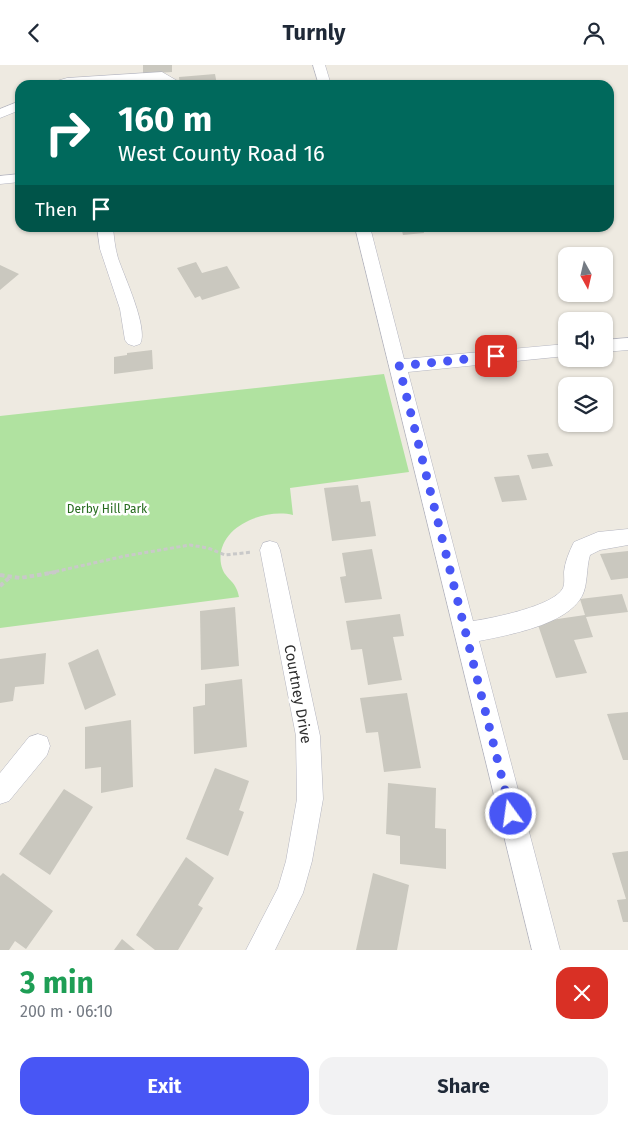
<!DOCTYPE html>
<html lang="en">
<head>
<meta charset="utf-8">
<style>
	body { margin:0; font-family:"Fira Sans",sans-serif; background:#f2f2f3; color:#1f2937; height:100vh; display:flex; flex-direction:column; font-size:19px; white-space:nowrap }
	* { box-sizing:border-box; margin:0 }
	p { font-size:16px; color:#747a83 }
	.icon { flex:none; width:28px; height:28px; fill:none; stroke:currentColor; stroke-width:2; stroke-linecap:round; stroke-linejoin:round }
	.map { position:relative; height:885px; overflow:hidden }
	.drawer { display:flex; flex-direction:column; background:#fff; flex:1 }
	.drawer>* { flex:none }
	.guide { position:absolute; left:15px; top:15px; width:599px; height:152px; border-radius:15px; box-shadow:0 1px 4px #0004; background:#00695c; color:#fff; overflow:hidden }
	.needle { width:32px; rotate:172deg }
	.tools { position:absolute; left:558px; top:182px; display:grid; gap:10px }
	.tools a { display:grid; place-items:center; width:55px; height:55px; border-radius:10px; background:#fff; box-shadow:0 1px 4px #0004; font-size:25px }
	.pin { position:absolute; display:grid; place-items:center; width:42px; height:42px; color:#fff; margin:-21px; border-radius:10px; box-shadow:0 2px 8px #0006 }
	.me { position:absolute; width:55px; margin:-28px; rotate:346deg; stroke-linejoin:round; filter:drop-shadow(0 0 4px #0008) }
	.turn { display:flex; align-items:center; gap:18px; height:105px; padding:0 20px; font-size:22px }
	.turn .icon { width:65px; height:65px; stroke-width:2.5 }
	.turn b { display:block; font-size:35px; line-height:42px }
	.then { display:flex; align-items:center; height:48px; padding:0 20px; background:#0003; gap:10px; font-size:19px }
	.round { display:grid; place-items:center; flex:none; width:52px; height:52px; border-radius:15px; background:#f2f2f3 }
	.headline { display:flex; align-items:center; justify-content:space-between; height:85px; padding:0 20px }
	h1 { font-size:30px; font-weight:700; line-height:38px; color:#1e9e55 }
	.button { display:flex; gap:10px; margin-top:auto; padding:10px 20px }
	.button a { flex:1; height:58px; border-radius:15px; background:#4856f5; color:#fff; font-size:20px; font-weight:700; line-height:58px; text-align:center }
	.button a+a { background:#f2f2f3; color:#1f2937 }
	header { display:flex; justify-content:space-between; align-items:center; height:65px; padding:0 20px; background:#fff; font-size:22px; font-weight:700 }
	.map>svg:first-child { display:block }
	.green { fill:#b0e2a0 }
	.building { fill:#cac8bf }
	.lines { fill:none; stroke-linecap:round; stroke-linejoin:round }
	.minor-casing { stroke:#b4b5c0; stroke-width:1 }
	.path-far1 { stroke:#c9c9c9; stroke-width:3; stroke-dasharray:4 2.5; stroke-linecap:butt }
	.path { stroke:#c9c9c9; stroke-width:4; stroke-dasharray:4.5 3; stroke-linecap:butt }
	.minor { fill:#fff; fill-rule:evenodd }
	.route { stroke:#4856f5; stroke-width:9; stroke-dasharray:0 16.2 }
	.labels { text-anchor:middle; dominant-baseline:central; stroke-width:5; stroke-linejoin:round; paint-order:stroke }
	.park-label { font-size:12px; fill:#266b1e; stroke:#fff }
	.near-street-label { font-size:15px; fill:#2e2e2e; stroke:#fff }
</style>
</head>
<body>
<header><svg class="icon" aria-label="back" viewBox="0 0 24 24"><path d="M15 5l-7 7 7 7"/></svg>Turnly<svg class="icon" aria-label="person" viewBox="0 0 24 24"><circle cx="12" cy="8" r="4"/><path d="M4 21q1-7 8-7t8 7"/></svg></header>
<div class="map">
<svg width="628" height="885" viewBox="0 0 628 885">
	<rect width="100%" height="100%" fill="#eeeae1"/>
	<path class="green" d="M384 309 409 407 290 423 293 450C264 443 215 462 221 499 224 515 236 514 239 532L0 563V351Z"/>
	<g class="building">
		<path d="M143 0H172V7L143 9Z"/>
		<path d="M215 9 217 20H180L179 12Z"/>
		<path d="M401 162H423L424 168 403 170Z"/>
		<path d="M196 197 202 208 227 201 240 223 202 235 200 231 195 233 177 203Z"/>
		<path d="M0 200 19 209 0 225Z"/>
		<path d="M152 285 153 304 114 309V292L127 290V288Z"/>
		<path d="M548 388 553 401 532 404 527 390Z"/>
		<path d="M519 410 527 435 502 437 494 412Z"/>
		<path d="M358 420 361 437 370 436 376 471 332 476 324 423Z"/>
		<path d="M372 484 382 534 345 538 340 512 346 511 342 488Z"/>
		<path d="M628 486V513L611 515 600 489Z"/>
		<path d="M622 529 628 547 586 552 593 572 574 575 587 608 556 613 537 557 585 550 580 534Z"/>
		<path d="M235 542 239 601 201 605 200 546Z"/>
		<path d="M400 549 404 571 393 572 402 615 368 620 362 584 351 585 346 556Z"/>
		<path d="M98 584 116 630 85 645 68 598Z"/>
		<path d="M46 588 44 619 15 622 13 636 0 638V594Z"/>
		<path d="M242 614 247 682 194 689 193 642 205 640V619Z"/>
		<path d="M407 628 421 703 384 707 378 667 366 668 360 633Z"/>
		<path d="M628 647V695H623L607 649Z"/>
		<path d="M131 655 133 722 101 728V702L85 704V662Z"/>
		<path d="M215 703 249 716 239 745 244 747 228 791 186 774Z"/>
		<path d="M388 718 436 723 435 763 446 764V804L400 799V771L386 769Z"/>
		<path d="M64 724 93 742 50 810 19 789Z"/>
		<path d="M628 786V857H623L617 835 626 834 612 788Z"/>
		<path d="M186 792 214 813 198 840 203 843 178 885H155L136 870Z"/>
		<path d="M3 808 53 846 26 884 15 876 9 885H0V811Z"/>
		<path d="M373 808 409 820 397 885H356Z"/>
		<path d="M122 874 135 885H114Z"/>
	</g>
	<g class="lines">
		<defs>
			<g id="minor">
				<path d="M313 0H325L331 20H319Z"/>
				<path d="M162 7 181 18 180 20H169L160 15 51 20 53 17 67 13Z"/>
				<path d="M20 36V45L0 53V44Z"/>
				<path d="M20 109V117L0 119V111Z"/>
				<path d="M97 162H113C114 173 115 183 118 193 124 211 149 264 140 279L134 281 128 279 125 275 120 244 100 184Z"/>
				<path d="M355 162H370L404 294 566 279V291L408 307 473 556C493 553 554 541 563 523 565 518 564 512 564 507 565 497 569 487 574 477L598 467 628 464V480L600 485 590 490C586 503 588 520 582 531 567 560 508 570 479 576L560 885H532Z"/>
				<path d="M628 273V285L604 287V275Z"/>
				<path d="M270 476 277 478 280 485 320 671 323 734 312 796 303 828 275 885H246L278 823 286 796 297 734 296 671 260 485 263 478Z"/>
				<path d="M38 669 47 672 50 681 47 690 9 736 0 739V708L29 672Z"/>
			</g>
		</defs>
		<use href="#minor" class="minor-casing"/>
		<path class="path-far1" d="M49 508 125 491 190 480 208 483 225 490 252 487"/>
		<g class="path">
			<path d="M0 510 20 513 56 507"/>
			<path d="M0 521 9 513"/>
		</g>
		<use href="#minor" class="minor"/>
	</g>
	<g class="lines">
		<path class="route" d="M496 291 399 301 511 749"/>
	</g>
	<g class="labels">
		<g class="park-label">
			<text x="107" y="444">Derby Hill Park</text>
		</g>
		<g class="near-street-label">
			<text transform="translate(298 629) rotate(80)">Courtney Drive</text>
		</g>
	</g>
</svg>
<div class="tools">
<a><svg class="needle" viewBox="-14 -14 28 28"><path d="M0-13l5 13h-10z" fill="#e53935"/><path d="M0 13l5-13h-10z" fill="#747a83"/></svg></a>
<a><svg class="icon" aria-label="sound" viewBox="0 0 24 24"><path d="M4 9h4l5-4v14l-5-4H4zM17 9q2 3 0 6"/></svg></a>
<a><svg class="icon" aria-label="layers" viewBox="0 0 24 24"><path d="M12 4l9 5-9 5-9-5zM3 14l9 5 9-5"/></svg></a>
</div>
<div class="pin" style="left:496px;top:291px;background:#d93025"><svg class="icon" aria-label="arrive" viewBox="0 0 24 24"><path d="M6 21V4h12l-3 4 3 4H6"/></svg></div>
<svg class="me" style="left:511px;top:749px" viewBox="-20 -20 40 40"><circle r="17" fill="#4856f5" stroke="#fff" stroke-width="3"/><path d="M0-11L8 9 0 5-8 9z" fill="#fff"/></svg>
<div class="guide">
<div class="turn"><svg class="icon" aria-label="right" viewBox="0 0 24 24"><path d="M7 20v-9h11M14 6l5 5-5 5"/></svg><div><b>160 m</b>West County Road 16</div></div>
<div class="then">Then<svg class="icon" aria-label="arrive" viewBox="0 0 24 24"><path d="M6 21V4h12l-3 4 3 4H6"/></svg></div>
</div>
</div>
<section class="drawer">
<div class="headline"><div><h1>3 min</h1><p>200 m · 06:10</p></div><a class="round" style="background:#d93025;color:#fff"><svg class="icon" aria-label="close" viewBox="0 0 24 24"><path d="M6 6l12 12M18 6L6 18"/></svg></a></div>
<div class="button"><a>Exit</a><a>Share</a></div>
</section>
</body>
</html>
